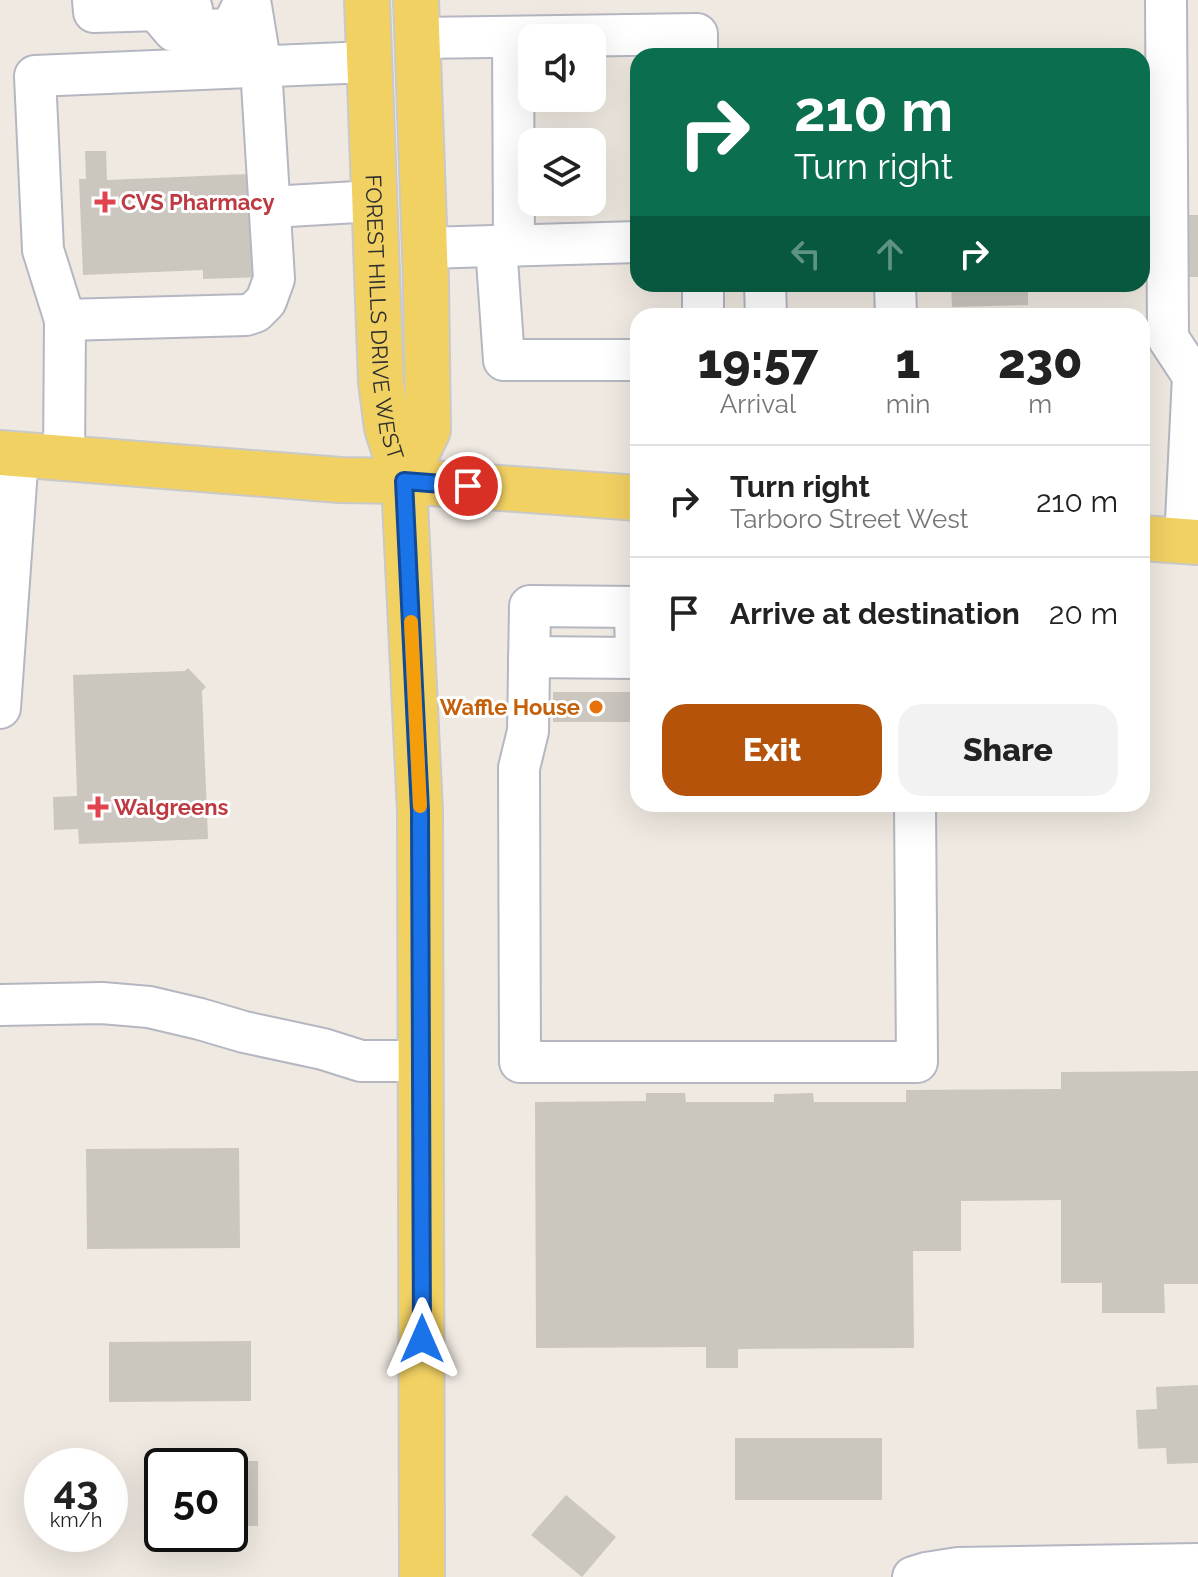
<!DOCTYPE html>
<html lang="en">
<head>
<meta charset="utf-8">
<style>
	body { margin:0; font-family:Raleway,sans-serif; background:#f2f2f2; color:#222; height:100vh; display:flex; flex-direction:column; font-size:30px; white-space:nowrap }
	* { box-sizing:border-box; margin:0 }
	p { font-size:26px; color:#767676 }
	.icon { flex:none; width:44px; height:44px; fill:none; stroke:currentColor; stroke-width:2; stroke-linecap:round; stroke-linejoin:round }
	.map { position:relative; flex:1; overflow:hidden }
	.sheet { position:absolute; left:630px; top:308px; width:520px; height:504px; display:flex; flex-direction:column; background:#fff; border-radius:24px; box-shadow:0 8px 32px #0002 }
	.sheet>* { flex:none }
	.hud { position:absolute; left:630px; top:48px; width:520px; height:244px; border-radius:24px; box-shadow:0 8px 32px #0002; background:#0b6e4f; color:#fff; overflow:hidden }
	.buttons { position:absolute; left:518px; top:24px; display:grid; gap:16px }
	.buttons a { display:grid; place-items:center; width:88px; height:88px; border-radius:16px; background:#fff; box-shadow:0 8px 32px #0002; font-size:40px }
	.speed { position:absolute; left:24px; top:1448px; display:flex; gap:16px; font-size:40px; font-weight:700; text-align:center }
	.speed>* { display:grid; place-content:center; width:104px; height:104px; border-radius:50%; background:#fff; box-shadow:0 8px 32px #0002; line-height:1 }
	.speed small { font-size:20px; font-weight:400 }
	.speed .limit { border:4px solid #111; border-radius:12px; background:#fff; color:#111 }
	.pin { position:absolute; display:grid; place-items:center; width:68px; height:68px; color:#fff; margin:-34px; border:4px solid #fff; border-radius:50%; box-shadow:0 2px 8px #0007 }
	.me { position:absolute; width:88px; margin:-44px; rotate:0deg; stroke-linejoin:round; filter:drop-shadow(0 0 6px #0008) }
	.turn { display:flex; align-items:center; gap:28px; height:168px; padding:0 32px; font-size:36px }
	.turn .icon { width:104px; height:104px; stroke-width:2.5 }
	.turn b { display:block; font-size:56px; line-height:68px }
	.lanes { display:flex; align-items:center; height:76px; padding:0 32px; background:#0003; justify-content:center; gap:40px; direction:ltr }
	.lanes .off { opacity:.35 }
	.eta { display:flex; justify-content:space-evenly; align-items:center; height:136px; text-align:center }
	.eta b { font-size:48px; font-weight:800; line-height:56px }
	.cta { display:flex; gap:16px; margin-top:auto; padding:16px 32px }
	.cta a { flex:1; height:92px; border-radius:24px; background:#b45309; color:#fff; font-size:32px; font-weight:800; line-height:92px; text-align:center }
	.cta a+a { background:#f2f2f2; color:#222 }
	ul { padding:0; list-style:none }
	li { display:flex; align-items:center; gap:24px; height:112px; padding:0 32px; border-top:2px solid #e0e0e0 }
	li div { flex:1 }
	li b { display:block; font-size:30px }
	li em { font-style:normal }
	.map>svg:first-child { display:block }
	.building { fill:#cbc7bf }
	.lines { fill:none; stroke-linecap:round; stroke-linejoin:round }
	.minor-casing { stroke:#b4b7c1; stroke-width:44 }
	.major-casing { stroke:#c9c9c9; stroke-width:48 }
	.minor { stroke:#fff; stroke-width:40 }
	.major { stroke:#f2d163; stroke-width:44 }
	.route-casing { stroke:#114b97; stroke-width:20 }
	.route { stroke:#1a73e8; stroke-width:14 }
	.slow { stroke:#f59e0b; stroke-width:14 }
	.health-dot { fill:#e0444e; stroke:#fff; stroke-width:3 }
	.food-dot { fill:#e8710a; stroke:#fff; stroke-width:3 }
	.labels { text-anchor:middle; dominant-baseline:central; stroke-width:6; stroke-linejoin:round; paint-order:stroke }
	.health-label { font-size:22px; font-weight:bold; fill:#be3a42; stroke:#fff; text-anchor:start }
	.street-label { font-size:22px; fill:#2e2e2e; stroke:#fff }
	.food-label { font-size:22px; font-weight:bold; fill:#c56008; stroke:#fff; text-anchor:end }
</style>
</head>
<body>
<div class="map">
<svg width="1198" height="1577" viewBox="0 0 1198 1577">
	<rect width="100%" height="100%" fill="#efe9e1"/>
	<g class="building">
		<path d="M85 151H106L107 180 248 174 260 277 203 279V270L83 275 79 179H86Z"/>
		<path d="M1179 215H1198V277H1180Z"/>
		<path d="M951 284H1028V305L952 307Z"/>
		<path d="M188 668 206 687 202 691 208 839 79 844 78 829 54 830 53 797 77 796 73 675 185 671Z"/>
		<rect x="553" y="692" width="85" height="30"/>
		<path d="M1198 1071V1284H1164L1165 1313H1102V1283H1061V1200L961 1201V1251H913L914 1348 738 1349V1368H706V1347L536 1348 535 1102 646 1101V1093H685L686 1102H774V1094L813 1093 814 1102H906V1090L1061 1089V1072Z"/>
		<path d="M239 1148 240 1248 87 1249 86 1149Z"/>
		<path d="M251 1341V1401L109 1402V1342Z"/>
		<path d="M1198 1385V1463L1167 1464 1166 1448 1138 1449 1136 1410 1157 1409 1156 1387Z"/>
		<rect x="735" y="1438" width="147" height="62"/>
		<path d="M179 1461H258V1526H230V1466H179Z"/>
		<path d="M566 1495 616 1537 582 1577 531 1535Z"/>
	</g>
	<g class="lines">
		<defs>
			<g id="minor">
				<path d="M93 0 94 12 192 9"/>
				<path d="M1166 0 1168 338 1193 376 1185 541"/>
				<path d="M162 17 174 31 231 29 242 7"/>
				<path d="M513 37 514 245"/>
				<path d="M417 38 697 34V56"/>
				<path d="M271 207 374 201"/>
				<path d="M496 246 504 360H638"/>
				<path d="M425 248 638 242"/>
				<path d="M703 284V316"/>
				<path d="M765 284 766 316"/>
				<path d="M895 284 896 316"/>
				<path d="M65 320 246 315 255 312 266 301 274 279 261 67 251 6"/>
				<path d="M64 459 65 320 43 250 35 76 369 62"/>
				<path d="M638 607 530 606 528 731 519 768 520 1062H917L915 804"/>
				<path d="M529 657 636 658 635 607"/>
				<path d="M0 708 18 455"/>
				<path d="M0 1005 102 1003 149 1007 200 1019 244 1032 323 1049 361 1061H420"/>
				<path d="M913 1577 926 1573 958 1568 1198 1564"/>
			</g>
			<g id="major">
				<path id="s1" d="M367 0 381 382 387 428 404 481 420 811 422 1577"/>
				<path d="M0 453 340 480 404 481 638 498"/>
				<path d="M404 481 428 430 426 282 416 0"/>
				<path d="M1142 538 1198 542"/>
			</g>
		</defs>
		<use href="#minor" class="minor-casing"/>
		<use href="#major" class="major-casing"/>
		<use href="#minor" class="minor"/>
		<use href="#major" class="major"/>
	</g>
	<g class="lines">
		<defs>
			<path id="route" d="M422 1339 420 811 404 481 468 486"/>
		</defs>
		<use href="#route" class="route-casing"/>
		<use href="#route" class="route"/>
		<path class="slow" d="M411 622 420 806"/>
	</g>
	<g class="health-dot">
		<path d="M101 190h8v8h8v8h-8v8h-8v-8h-8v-8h8z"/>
		<path d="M94 795h8v8h8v8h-8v8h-8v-8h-8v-8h8z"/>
	</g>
	<circle class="food-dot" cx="596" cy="707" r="8"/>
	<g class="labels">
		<g class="health-label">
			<text x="121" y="202">CVS Pharmacy</text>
			<text x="114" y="807">Walgreens</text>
		</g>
		<g class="street-label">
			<text stroke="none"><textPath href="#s1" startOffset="318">FOREST HILLS DRIVE WEST</textPath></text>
		</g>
		<g class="food-label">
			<text x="580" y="707">Waffle House</text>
		</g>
	</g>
</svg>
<div class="buttons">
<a><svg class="icon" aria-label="sound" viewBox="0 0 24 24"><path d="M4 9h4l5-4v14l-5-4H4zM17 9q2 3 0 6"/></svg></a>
<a><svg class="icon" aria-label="layers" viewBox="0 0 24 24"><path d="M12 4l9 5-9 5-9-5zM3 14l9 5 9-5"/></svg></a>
</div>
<div class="speed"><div>43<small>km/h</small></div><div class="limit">50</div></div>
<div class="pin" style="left:468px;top:486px;background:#d93025"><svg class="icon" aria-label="arrive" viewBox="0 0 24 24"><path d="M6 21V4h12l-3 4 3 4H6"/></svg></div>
<svg class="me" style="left:422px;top:1339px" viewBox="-20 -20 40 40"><path d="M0-17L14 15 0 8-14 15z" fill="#1a73e8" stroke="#fff" stroke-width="4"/></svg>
<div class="hud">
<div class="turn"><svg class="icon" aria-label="right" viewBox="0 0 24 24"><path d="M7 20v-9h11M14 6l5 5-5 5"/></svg><div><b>210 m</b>Turn right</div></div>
<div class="lanes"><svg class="icon off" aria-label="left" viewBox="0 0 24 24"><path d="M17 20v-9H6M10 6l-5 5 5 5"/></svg><svg class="icon off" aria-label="ahead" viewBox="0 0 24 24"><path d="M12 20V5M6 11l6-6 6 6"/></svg><svg class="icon" aria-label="right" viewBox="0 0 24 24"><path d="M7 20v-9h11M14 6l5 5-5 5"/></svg></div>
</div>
<section class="sheet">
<div class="eta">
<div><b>19:57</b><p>Arrival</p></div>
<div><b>1</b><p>min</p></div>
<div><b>230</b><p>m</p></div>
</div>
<ul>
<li><svg class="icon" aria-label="right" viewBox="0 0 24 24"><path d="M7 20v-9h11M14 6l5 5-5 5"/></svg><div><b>Turn right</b><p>Tarboro Street West</p></div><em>210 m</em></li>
<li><svg class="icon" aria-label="arrive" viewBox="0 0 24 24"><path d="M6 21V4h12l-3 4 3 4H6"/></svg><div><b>Arrive at destination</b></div><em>20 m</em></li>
</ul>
<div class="cta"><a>Exit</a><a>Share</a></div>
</section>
</div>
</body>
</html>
